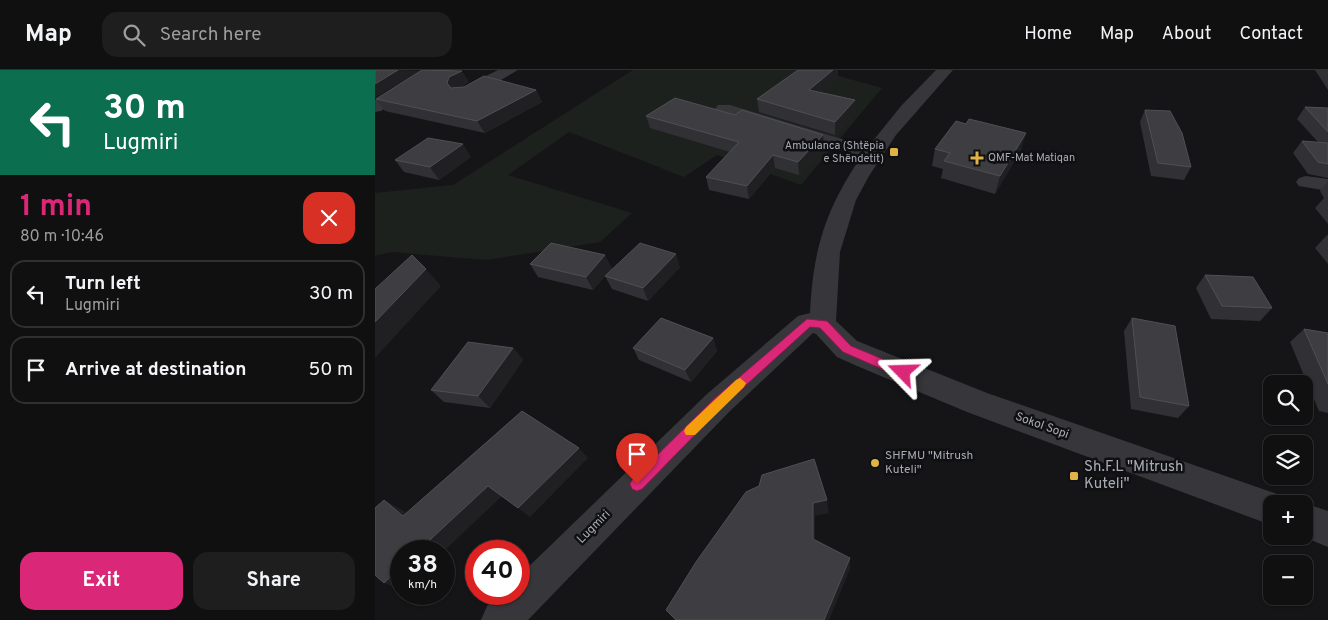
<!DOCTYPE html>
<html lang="en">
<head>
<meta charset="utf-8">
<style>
	body { margin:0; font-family:Overpass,sans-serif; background:#1e1e1f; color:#f1f3f6; height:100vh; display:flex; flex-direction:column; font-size:19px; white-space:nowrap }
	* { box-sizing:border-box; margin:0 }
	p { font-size:16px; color:#9c9d9f }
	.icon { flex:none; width:28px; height:28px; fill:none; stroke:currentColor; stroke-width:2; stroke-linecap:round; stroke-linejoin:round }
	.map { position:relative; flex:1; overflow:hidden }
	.side { display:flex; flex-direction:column; background:#101011; width:375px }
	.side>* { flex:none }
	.guide { background:#0b6e4f; color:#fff; overflow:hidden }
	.buttons { position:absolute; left:888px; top:305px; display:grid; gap:10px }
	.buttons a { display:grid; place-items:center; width:50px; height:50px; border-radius:10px; background:#101011; box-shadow:0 1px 4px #0004,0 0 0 1px #303031; font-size:25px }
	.speed { position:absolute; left:15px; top:470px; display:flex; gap:10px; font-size:25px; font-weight:700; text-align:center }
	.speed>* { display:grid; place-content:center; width:65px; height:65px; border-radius:50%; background:#101011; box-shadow:0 1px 4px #0004,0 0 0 1px #303031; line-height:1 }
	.speed small { font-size:12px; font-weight:400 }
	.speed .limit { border:8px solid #d22; background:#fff; color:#111 }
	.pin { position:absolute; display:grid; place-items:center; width:42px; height:42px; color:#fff; margin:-51px -21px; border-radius:50% 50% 50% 0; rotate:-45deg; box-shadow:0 0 5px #0007 }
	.pin .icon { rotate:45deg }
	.me { position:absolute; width:55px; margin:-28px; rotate:292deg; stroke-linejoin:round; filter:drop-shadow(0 0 4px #0008) }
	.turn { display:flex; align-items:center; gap:18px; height:105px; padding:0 20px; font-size:22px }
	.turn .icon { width:65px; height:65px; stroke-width:2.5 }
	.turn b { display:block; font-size:35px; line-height:42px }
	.round { display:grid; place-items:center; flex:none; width:52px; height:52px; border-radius:15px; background:#1e1e1f }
	.summary { display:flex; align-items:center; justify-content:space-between; height:85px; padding:0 20px }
	h1 { font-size:30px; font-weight:700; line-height:38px; color:#db2777 }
	.button { display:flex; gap:10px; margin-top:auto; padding:10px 20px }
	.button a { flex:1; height:58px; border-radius:15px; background:#db2777; color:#fff; font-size:20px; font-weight:700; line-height:58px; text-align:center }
	.button a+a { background:#1e1e1f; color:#f1f3f6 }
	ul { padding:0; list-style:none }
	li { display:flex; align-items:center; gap:15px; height:68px; margin:0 10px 8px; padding:0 10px; border:2px solid #303031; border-radius:15px }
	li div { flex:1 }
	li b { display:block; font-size:19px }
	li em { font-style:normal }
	header { display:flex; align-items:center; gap:30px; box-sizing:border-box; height:70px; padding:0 25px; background:#101011; border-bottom:1px solid #303031 }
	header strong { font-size:24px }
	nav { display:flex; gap:28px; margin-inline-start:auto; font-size:18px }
	.search { width:350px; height:45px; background:#1e1e1f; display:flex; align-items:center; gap:12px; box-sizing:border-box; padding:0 18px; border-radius:15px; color:#9c9d9f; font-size:19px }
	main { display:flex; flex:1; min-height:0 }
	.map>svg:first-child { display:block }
	.green { fill:#1c211d }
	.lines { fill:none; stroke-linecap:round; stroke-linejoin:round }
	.minor { fill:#37373b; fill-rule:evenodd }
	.wall { fill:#313135 }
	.shaded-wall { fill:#202023 }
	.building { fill:#3e3e42; stroke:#4e5054 }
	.route { fill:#db2777; stroke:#8e194d }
	.slow { fill:#f59e0b }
	.poi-dot { fill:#dfb345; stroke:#101012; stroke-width:2 }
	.labels { text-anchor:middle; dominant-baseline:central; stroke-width:5; stroke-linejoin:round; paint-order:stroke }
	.far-poi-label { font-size:11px; fill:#a8acb5; stroke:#101012; text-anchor:end }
	.street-label { font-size:12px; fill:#a8acb5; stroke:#101012 }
	.poi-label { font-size:12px; fill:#a8acb5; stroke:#101012; text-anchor:start }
	.near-poi-label { font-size:15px; fill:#a8acb5; stroke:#101012; text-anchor:start }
</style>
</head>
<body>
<header>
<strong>Map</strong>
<div class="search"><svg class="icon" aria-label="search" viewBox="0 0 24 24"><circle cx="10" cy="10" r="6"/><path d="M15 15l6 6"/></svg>Search here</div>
<nav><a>Home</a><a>Map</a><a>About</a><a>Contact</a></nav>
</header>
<main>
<section class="side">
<div class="guide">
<div class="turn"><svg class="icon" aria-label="left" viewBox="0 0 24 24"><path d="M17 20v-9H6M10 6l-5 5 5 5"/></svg><div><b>30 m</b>Lugmiri</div></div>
</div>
<div class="summary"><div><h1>1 min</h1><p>80 m · 10:46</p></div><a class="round" style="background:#d93025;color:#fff"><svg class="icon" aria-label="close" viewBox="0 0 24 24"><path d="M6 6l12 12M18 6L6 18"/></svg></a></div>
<ul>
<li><svg class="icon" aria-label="left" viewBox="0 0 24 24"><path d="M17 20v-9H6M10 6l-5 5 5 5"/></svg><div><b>Turn left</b><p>Lugmiri</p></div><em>30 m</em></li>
<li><svg class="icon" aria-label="arrive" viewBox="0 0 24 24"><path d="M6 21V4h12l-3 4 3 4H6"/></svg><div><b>Arrive at destination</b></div><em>50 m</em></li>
</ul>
<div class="button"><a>Exit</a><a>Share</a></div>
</section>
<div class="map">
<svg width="953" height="550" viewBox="0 0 953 550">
	<rect width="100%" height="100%" fill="#151517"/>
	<path class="green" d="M258 0H442L507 18 426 115 342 85 309 107 194 62 133 105 257 143 225 172 111 190 16 182 0 186V123L78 115Z"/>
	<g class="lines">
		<g class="minor">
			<path d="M50 0H69L6 41 0 42V30Z"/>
			<path d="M123 0H143L95 28H83L81 24 83 20Z"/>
			<path d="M561 0H578L521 65 494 106 481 130 465 182 461 251 482 271 612 323 908 426 911 434H896V455L592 342 482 296 462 287 441 264 438 263 354 342 153 550H106L112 536 125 524H144V506L332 324 423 246 435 243C438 180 450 140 486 87L343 43 340 39 343 35H355L493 77 526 36Z"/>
			<path d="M931 106 953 109V121L924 116 921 112 924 108Z"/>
			<path d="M929 433 953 441V477L926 466H929V434H926Z"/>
		</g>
	</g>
	<g class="wall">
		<path d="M940 0H953V20Z"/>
		<path d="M463 8 446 22 480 30V42L460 65 384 42 382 29Z"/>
		<path d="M94 12 84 18 161 20 167 32 110 63 10 41 1 29Z"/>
		<path d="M930 37 953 38V108L933 104 918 83 927 71 943 72 922 49Z"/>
		<path d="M770 40 816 97 809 110 776 106 765 52Z"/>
		<path d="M360 45 448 65 449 77 424 105 400 98 374 129 334 120 331 107 355 82 275 58 271 46Z"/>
		<path d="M560 79 646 80 620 124 566 108 568 99 557 96Z"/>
		<path d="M96 87 64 110 29 102 20 90Z"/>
		<path d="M953 111V154L940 138 949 128 945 121Z"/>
		<path d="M952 165H953V194L940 178Z"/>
		<path d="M155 194 237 198 218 220 163 207Z"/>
		<path d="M305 197 273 231 237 219 230 206Z"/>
		<path d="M830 205 897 238 885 251 836 249 821 218Z"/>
		<path d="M757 248 814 336 803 348 756 339 749 261Z"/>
		<path d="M929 259 953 263V343L944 341 915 272Z"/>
		<path d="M338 268 342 281 316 312 264 290 258 278Z"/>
		<path d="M138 278 148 290 115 338 69 332 56 320Z"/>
	</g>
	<g class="shaded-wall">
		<path d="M23 0 45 1 0 28V14Z"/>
		<path d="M458 0H463V8L434 32V20Z"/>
		<path d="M87 1 94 12 81 19 79 25 72 13 74 7Z"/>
		<path d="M161 20 167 32 110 63 102 51Z"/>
		<path d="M480 30V42L460 65V52Z"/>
		<path d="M651 63 646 80 620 124 625 106Z"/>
		<path d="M448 65 449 77 424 105 423 92Z"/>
		<path d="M88 74 96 87 64 110 55 97Z"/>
		<path d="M398 85 400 98 374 129 372 116Z"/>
		<path d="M301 184 305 197 273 231 268 218Z"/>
		<path d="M230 185 237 198 218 220 211 207Z"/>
		<path d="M51 199 66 216 0 288V252Z"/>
		<path d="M338 268 342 281 316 312 310 300Z"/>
		<path d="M138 278 148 290 115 338 103 326Z"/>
		<path d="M204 378 213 388 155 447 143 438Z"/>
		<path d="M113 416 127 426 69 481H43Z"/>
		<path d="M9 430 27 440 45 455 28 446Z"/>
		<path d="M452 430 454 443 440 446V481L438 469V433Z"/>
		<path d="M475 488V499L454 550H449Z"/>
		<path d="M26 497V520L9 513Z"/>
	</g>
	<g class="building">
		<path d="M0 0H23L0 14Z"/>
		<path d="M47 0 87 1 74 7 72 13 76 18 89 17 109 6 161 20 102 51 1 29Z"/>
		<path d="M423 0H458L434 20 480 30 460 52 382 29Z"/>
		<path d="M300 28 360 45 367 40 448 65 423 92 398 85 372 116 331 107 364 72 271 46Z"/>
		<path d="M930 37 953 38V62Z"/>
		<path d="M770 40 795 41 807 63 816 97 783 93Z"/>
		<path d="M594 49 651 63 625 106 569 91 575 83 560 79 581 51 591 54Z"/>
		<path d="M53 68 88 74 55 97 20 90Z"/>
		<path d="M927 71 953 73V94L943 92Z"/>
		<path d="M176 173 230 185 211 207 155 194Z"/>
		<path d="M265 173 301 184 268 218 230 206Z"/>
		<path d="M37 185 51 199 0 252V219Z"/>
		<path d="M830 205 878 207 897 238 847 236Z"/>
		<path d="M286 248 338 268 310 300 258 278Z"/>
		<path d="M757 248 800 256 814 336 765 327Z"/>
		<path d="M929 259 953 263V314Z"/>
		<path d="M93 272 138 278 103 326 56 320Z"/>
		<path d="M147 341 204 378 143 438 113 416 43 481H26V497L9 513 0 505V438L9 430 28 446Z"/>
		<path d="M439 389 452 430 438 433V469L475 488 449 550H301L291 540 321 492 371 422 384 416 387 405Z"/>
	</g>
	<path class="route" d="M432 249 452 251 476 276 532 299V306H523L468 282 445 258 435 257 348 336 267 419 262 421 257 419 255 414 257 410 339 329Z"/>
	<path class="slow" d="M365 308 371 313 369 317 320 365H311L309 361 311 357 361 310Z"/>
	<g class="poi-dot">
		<rect x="514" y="77" width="10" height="10" rx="2.5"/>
		<path d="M599.5 80.5h5v5h5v5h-5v5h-5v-5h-5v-5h5z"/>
		<circle cx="500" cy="393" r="5"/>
		<rect x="694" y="401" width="10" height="10" rx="2.5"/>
	</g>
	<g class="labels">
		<g class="far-poi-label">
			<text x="509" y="76">Ambulanca (Shtëpia<tspan x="509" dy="13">e Shëndetit)</tspan></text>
			<text x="613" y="88" text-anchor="start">QMF-Mat Matiqan</text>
		</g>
		<g class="street-label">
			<text transform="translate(667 356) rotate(20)">Sokol Sopi</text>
			<text transform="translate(219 457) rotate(-45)">Lugmiri</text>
		</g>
		<g class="poi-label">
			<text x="510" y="386">SHFMU "Mitrush<tspan x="510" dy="14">Kuteli"</tspan></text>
		</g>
		<g class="near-poi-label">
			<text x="709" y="397">Sh.F.L "Mitrush<tspan x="709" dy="17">Kuteli"</tspan></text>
		</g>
	</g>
</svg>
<div class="buttons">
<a><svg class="icon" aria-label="search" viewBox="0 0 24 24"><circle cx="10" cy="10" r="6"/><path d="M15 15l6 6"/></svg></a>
<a><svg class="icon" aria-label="layers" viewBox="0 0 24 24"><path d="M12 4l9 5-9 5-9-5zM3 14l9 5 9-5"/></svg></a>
<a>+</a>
<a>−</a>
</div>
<div class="speed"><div>38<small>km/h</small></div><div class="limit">40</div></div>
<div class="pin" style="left:262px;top:414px;background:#d93025"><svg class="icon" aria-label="arrive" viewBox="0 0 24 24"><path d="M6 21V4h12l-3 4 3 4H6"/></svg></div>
<svg class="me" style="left:528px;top:302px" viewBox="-20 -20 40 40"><path d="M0-17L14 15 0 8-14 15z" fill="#db2777" stroke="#fff" stroke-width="4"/></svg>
</div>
</main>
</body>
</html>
